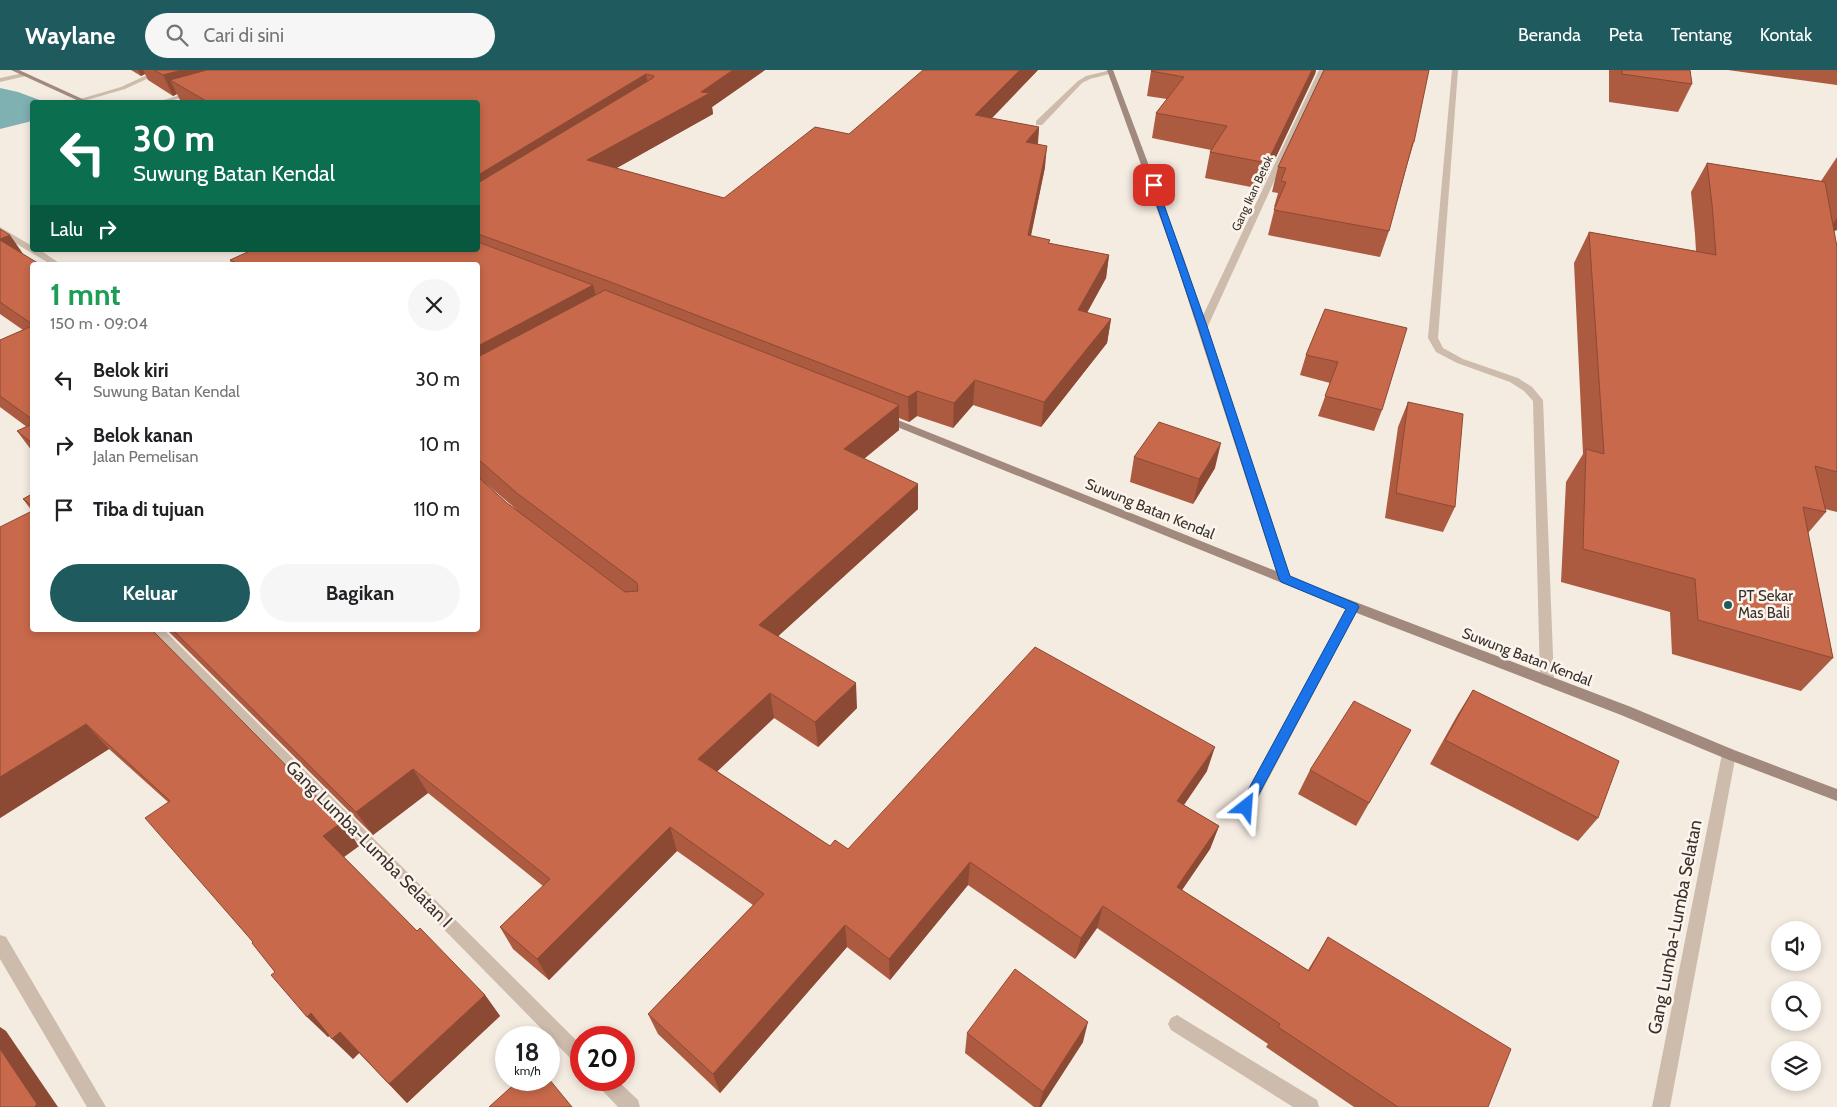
<!DOCTYPE html>
<html lang="id">
<head>
<meta charset="utf-8">
<style>
	body { margin:0; font-family:Cabin,sans-serif; background:#f6f6f6; color:#202124; height:100vh; display:flex; flex-direction:column; font-size:19px; white-space:nowrap }
	* { box-sizing:border-box; margin:0 }
	p { font-size:16px; color:#757577 }
	.icon { flex:none; width:28px; height:28px; fill:none; stroke:currentColor; stroke-width:2; stroke-linecap:round; stroke-linejoin:round }
	.map { position:relative; flex:1; overflow:hidden }
	.drawer { position:absolute; left:30px; top:192px; width:450px; height:370px; display:flex; flex-direction:column; background:#fff; border-radius:5px; box-shadow:0 2px 8px #0003 }
	.drawer>* { flex:none }
	.hud { position:absolute; left:30px; top:30px; width:450px; height:152px; border-radius:5px; box-shadow:0 2px 8px #0003; background:#0b6e4f; color:#fff; overflow:hidden }
	.buttons { position:absolute; left:1771px; top:851px; display:grid; gap:10px }
	.buttons a { display:grid; place-items:center; width:50px; height:50px; border-radius:50%; background:#fff; box-shadow:0 2px 8px #0003; font-size:25px }
	.speed { position:absolute; left:495px; top:956px; display:flex; gap:10px; font-size:25px; font-weight:700; text-align:center }
	.speed>* { display:grid; place-content:center; width:65px; height:65px; border-radius:50%; background:#fff; box-shadow:0 2px 8px #0003; line-height:1 }
	.speed small { font-size:12px; font-weight:400 }
	.speed .limit { border:8px solid #d22; background:#fff; color:#111 }
	.pin { position:absolute; display:grid; place-items:center; width:42px; height:42px; color:#fff; margin:-21px; border-radius:10px; box-shadow:0 2px 8px #0006 }
	.me { position:absolute; width:55px; margin:-28px; rotate:28deg; stroke-linejoin:round; filter:drop-shadow(0 0 4px #0008) }
	.turn { display:flex; align-items:center; gap:18px; height:105px; padding:0 20px; font-size:22px }
	.turn .icon { width:65px; height:65px; stroke-width:2.5 }
	.turn b { display:block; font-size:35px; line-height:42px }
	.then { display:flex; align-items:center; height:48px; padding:0 20px; background:#0003; gap:10px; font-size:19px }
	.round { display:grid; place-items:center; flex:none; width:52px; height:52px; border-radius:26px; background:#f6f6f6 }
	.head { display:flex; align-items:center; justify-content:space-between; height:85px; padding:0 20px }
	h1 { font-size:30px; font-weight:800; line-height:38px; color:#1e9e55 }
	.cta { display:flex; gap:10px; margin-top:auto; padding:10px 20px }
	.cta a { flex:1; height:58px; border-radius:30px; background:#1f5a5e; color:#fff; font-size:20px; font-weight:800; line-height:58px; text-align:center }
	.cta a+a { background:#f6f6f6; color:#202124 }
	ul { padding:0; list-style:none }
	li { display:flex; align-items:center; gap:15px; height:65px; padding:0 20px }
	li div { flex:1 }
	li b { display:block; font-size:19px }
	li em { font-style:normal }
	header { display:flex; align-items:center; gap:30px; box-sizing:border-box; height:70px; padding:0 25px; background:#1f5a5e; color:#fff }
	header strong { font-size:24px }
	nav { display:flex; gap:28px; margin-inline-start:auto; font-size:18px }
	.search { width:350px; height:45px; background:#f6f6f6; display:flex; align-items:center; gap:12px; box-sizing:border-box; padding:0 18px; border-radius:28px; color:#757577; font-size:19px }
	.map>svg:first-child { display:block }
	.water { fill:#7fb0b2 }
	.lines { fill:none; stroke-linecap:round; stroke-linejoin:round }
	.lane { fill:#cdbbac; fill-rule:evenodd }
	.street { fill:#cdbbac; fill-rule:evenodd }
	.secondary { fill:#a18a7d; fill-rule:evenodd }
	.wall { fill:#ac5a40; fill-rule:evenodd }
	.shaded-wall { fill:#8c4a34 }
	.building { fill:#c8694b; stroke:#8c4a34 }
	.route { fill:#1a73e8; stroke:#114b97 }
	.poi-dot { fill:#1f5a5e; stroke:#fbf5ee; stroke-width:2 }
	.labels { text-anchor:middle; dominant-baseline:central; stroke-width:5; stroke-linejoin:round; paint-order:stroke }
	.far-street-label { font-size:12px; fill:#3b302b; stroke:#fbf5ee }
	.street-label { font-size:15px; fill:#3b302b; stroke:#fbf5ee }
	.poi-label { font-size:15px; fill:#3b302b; stroke:#fbf5ee; text-anchor:start }
	.near-street-label { font-size:18px; fill:#3b302b; stroke:#fbf5ee }
</style>
</head>
<body>
<header>
<strong>Waylane</strong>
<div class="search"><svg class="icon" aria-label="search" viewBox="0 0 24 24"><circle cx="10" cy="10" r="6"/><path d="M15 15l6 6"/></svg>Cari di sini</div>
<nav><a>Beranda</a><a>Peta</a><a>Tentang</a><a>Kontak</a></nav>
</header>
<div class="map">
<svg width="1837" height="1037" viewBox="0 0 1837 1037">
	<rect width="100%" height="100%" fill="#f4ebe1"/>
	<path class="water" d="M0 18 18 22 45 32H32V51L0 59Z"/>
	<g class="lines">
		<g class="lane">
			<path d="M158 0H166L125 19 80 32 77 30 121 17Z"/>
			<path d="M1111 0 1114 2 1113 3 1090 9 1082 13 1042 55H1036V51L1078 11 1086 6Z"/>
			<path d="M1319 0H1325L1208 256 1206 258H1200L1198 256Z"/>
			<path d="M1452 0H1458L1438 268 1443 278 1463 289 1518 308 1532 317 1543 330 1554 611 1552 615 1547 616 1542 615 1540 611 1533 331 1524 321 1510 312 1457 293 1436 282 1428 268Z"/>
			<path d="M1353 532 1357 534 1359 537 1251 742 1246 743 1241 742 1238 737 1241 732 1347 537 1349 534Z"/>
		</g>
		<g class="street">
			<path d="M24 3 27 5 26 6 0 12V8Z"/>
			<path d="M194 21 197 23 196 24 166 32H157Z"/>
			<path d="M0 157 32 176V180H40L62 195H52L0 164Z"/>
			<path d="M150 560H164L581 975V996L575 993Z"/>
			<path d="M1729 678 1734 680 1736 684 1670 1037H1652L1722 684 1724 680Z"/>
			<path d="M0 865 6 867 106 1037H87L0 889Z"/>
			<path d="M1177 945 1317 1030 1319 1037H1293L1171 960 1168 954 1171 948Z"/>
			<path d="M595 1010H617L638 1030 640 1037H618L598 1016Z"/>
		</g>
		<g class="secondary">
			<path d="M11 0H19L89 32H81Z"/>
			<path d="M1107 0H1113L1184 189 1290 507 1631 637 1734 680 1837 719V731L1724 688 1621 645 1349 540 880 350 879 348 880 346H888L1276 501 1175 189Z"/>
		</g>
	</g>
	<g class="wall">
		<path d="M131 0H765L712 37 713 44 616 98 724 128 849 64 1038 0 991 48 1039 57 1038 74 1045 97 1031 166 1050 170 1049 173 1109 185 1106 208 1087 243 1111 249 1107 273 1041 357 973 335 953 358 917 346 909 352 899 348V360L864 389 918 414V439L778 566 857 638 818 677 774 648 717 701 830 776 848 779 1207 701 1184 735 1219 756 1210 779 1182 820 1308 900 1328 867 1488 1037H1354L1266 977 1268 974 1097 858 1075 889 968 815 890 910 847 877 720 1023 658 964 648 944 753 835 677 781 549 910 513 879 500 857 543 816 428 723 373 765 167 560H478V195H232L230 190 478 180V32H184L180 30 177 24 173 26 148 10 145 4 141 6ZM482 410 483 411 517 440 507 433Z"/>
		<path d="M1152 0H1316L1315 4 1261 119 1205 108 1210 82 1211 80 1152 68 1156 43 1167 29 1147 26 1151 1Z"/>
		<path d="M1324 0 1414 72 1407 95 1389 161 1380 187 1268 165 1275 137H1274L1278 123 1272 122 1278 97Z"/>
		<path d="M1609 0H1690L1692 14 1678 42 1609 32Z"/>
		<path d="M1728 0H1837V15Z"/>
		<path d="M1837 87V160L1834 161 1837 177V442L1825 439 1826 442 1808 463 1833 588 1801 621 1672 584 1670 542 1561 512 1566 412 1583 384 1574 193 1589 162 1696 181 1695 164 1691 122 1707 93 1821 111Z"/>
		<path d="M0 159 32 195V381L17 361 27 357 0 337V270L23 260 0 244Z"/>
		<path d="M1325 239 1382 340 1374 361 1318 346 1330 313 1300 305 1306 285Z"/>
		<path d="M1408 332 1455 437 1443 462 1385 448 1398 357Z"/>
		<path d="M1134 387 1215 398 1193 434 1130 412Z"/>
		<path d="M32 424V441L23 429Z"/>
		<path d="M0 457 342 752 359 776 344 787 417 861 485 925 500 946 407 1033 359 983 353 989 330 965 328 967 275 902 253 872 168 732 109 679 0 748Z"/>
		<path d="M1473 620 1598 748 1578 771 1430 694 1458 644Z"/>
		<path d="M1411 660 1356 756 1298 724 1310 700Z"/>
		<path d="M967 963 1083 972 1041 1037H1034L965 983Z"/>
	</g>
	<g class="shaded-wall">
		<path d="M138 0H143L145 4 141 6Z"/>
		<path d="M182 0H264L170 10 177 24 173 26 163 5Z"/>
		<path d="M733 0H765L712 37 713 44 592 112 587 90 701 22Z"/>
		<path d="M1020 0H1038L974 67 975 45Z"/>
		<path d="M1312 0H1316L1315 4 1261 119 1267 93Z"/>
		<path d="M646 4 650 24 478 131V105Z"/>
		<path d="M1039 57 1037 79 1026 72Z"/>
		<path d="M1047 76 1045 97 1026 188 1028 165Z"/>
		<path d="M1837 148V160L1827 163Z"/>
		<path d="M10 165 26 188 0 171V169Z"/>
		<path d="M1109 185 1106 208 1075 264 1078 240Z"/>
		<path d="M593 215 599 239 478 305V276Z"/>
		<path d="M1111 249 1107 273 1041 357 1044 332Z"/>
		<path d="M975 310 973 335 953 358 954 333Z"/>
		<path d="M917 321V346L909 352 908 327Z"/>
		<path d="M899 335V360L845 404 844 379Z"/>
		<path d="M1221 373 1215 398 1193 434 1199 409Z"/>
		<path d="M918 414V439L763 580 759 555Z"/>
		<path d="M856 613 857 638 818 677 815 652Z"/>
		<path d="M770 623 774 648 705 713 698 689Z"/>
		<path d="M86 654 109 679 0 748V707Z"/>
		<path d="M1215 677 1207 701 1170 755 1177 731Z"/>
		<path d="M413 699 428 723 373 765 356 742Z"/>
		<path d="M342 752 359 776 341 789 323 766Z"/>
		<path d="M1219 756 1210 779 1169 839 1177 817Z"/>
		<path d="M670 757 677 781 549 910 537 889Z"/>
		<path d="M970 792 968 815 890 910 889 889Z"/>
		<path d="M1103 836 1097 858 1075 889 1081 868Z"/>
		<path d="M845 855 847 877 720 1023 713 1004Z"/>
		<path d="M485 925 500 946 407 1033 389 1014Z"/>
		<path d="M311 943 332 964 328 967 307 947Z"/>
		<path d="M1088 952 1083 972 1041 1037H1039L1043 1022Z"/>
		<path d="M0 957 6 961 58 1037H36L0 979Z"/>
		<path d="M340 962 360 982 353 989 332 969Z"/>
	</g>
	<g class="building">
		<path d="M154 0H182L163 5Z"/>
		<path d="M207 0H733L701 22 710 23 587 90 724 128 815 57 849 64 923 0H1020L975 45 1039 57 1026 72 1047 76 1028 165 1050 170 1048 173 1109 185 1078 240 1111 249 1044 332 975 310 954 333 917 321 908 327 608 211 478 164V113L653 8 654 6 646 4 478 105V32H208L170 10Z"/>
		<path d="M1152 0H1312L1267 93 1210 82 1227 56 1156 43 1184 7 1151 1Z"/>
		<path d="M1324 0H1429L1414 72H1413L1389 161 1274 140 1286 112 1281 111 1286 98 1278 97Z"/>
		<path d="M1622 0H1690L1692 14 1622 4Z"/>
		<path d="M1707 93 1825 112 1837 177V402L1815 396 1826 442 1803 437 1833 588 1698 550 1695 509 1583 479 1586 379 1604 384 1589 162 1716 185 1712 134Z"/>
		<path d="M0 159 10 165 0 169Z"/>
		<path d="M0 170 41 195H32V254L0 232Z"/>
		<path d="M478 172 593 215 478 276V195H240L230 190 252 180H478Z"/>
		<path d="M605 220 899 335 844 379 918 414 759 555 856 613 815 652 770 623 698 689 830 776 835 770 848 779 1035 577 1215 677 1177 731 1219 756 1177 817 1309 901 1328 867 1511 979 1488 1037H1398L1278 957 1280 954 1103 836 1081 868 970 792 889 889 845 855 713 1004 648 944 764 824 670 757 537 889 500 857 550 809 413 699 356 742 173 560H478V407L507 433 625 522 638 521 637 513 518 424 478 389V287Z"/>
		<path d="M1325 239 1407 258 1382 340 1325 326 1338 292 1306 285Z"/>
		<path d="M32 256V349L0 326V270Z"/>
		<path d="M1408 332 1463 344 1455 437 1396 423Z"/>
		<path d="M1159 352 1221 373 1199 409 1134 387Z"/>
		<path d="M32 354V373L17 361Z"/>
		<path d="M32 424V436L23 429Z"/>
		<path d="M32 441V560H152L342 752 323 766 417 861 420 858 485 925 389 1014 340 962 332 969 311 943 307 947 271 905 275 902 252 873 253 872 145 748 170 731 86 654 0 707V457Z"/>
		<path d="M1473 620 1619 691 1598 748 1445 670Z"/>
		<path d="M1354 631 1411 660 1369 733 1310 700Z"/>
		<path d="M1015 899 1088 952 1043 1022 967 963Z"/>
		<path d="M0 979 37 1034 35 1036 36 1037H0Z"/>
		<path d="M549 1009 572 1037H489L519 1010Z"/>
	</g>
	<path class="route" d="M1154 113 1157 115 1207 256 1290 506 1357 534 1359 537 1250 741 1246 743 1241 741 1239 737 1241 733 1346 539 1281 512 1279 509 1198 256 1150 115Z"/>
	<circle class="poi-dot" cx="1728" cy="535" r="5"/>
	<g class="labels">
		<g class="far-street-label">
			<text transform="translate(1252 123) rotate(-65)">Gang Ikan Betok</text>
		</g>
		<g class="street-label">
			<text transform="translate(1150 439) rotate(22)">Suwung Batan Kendal</text>
			<text transform="translate(1527 587) rotate(21)">Suwung Batan Kendal</text>
		</g>
		<g class="poi-label">
			<text x="1738" y="526">PT Sekar<tspan x="1738" dy="17">Mas Bali</tspan></text>
		</g>
		<g class="near-street-label">
			<text transform="translate(369 774) rotate(45)">Gang Lumba-Lumba Selatan I</text>
			<text transform="translate(1675 857) rotate(-79)">Gang Lumba-Lumba Selatan</text>
		</g>
	</g>
</svg>
<div class="buttons">
<a><svg class="icon" aria-label="sound" viewBox="0 0 24 24"><path d="M4 9h4l5-4v14l-5-4H4zM17 9q2 3 0 6"/></svg></a>
<a><svg class="icon" aria-label="search" viewBox="0 0 24 24"><circle cx="10" cy="10" r="6"/><path d="M15 15l6 6"/></svg></a>
<a><svg class="icon" aria-label="layers" viewBox="0 0 24 24"><path d="M12 4l9 5-9 5-9-5zM3 14l9 5 9-5"/></svg></a>
</div>
<div class="speed"><div>18<small>km/h</small></div><div class="limit">20</div></div>
<div class="pin" style="left:1154px;top:115px;background:#d93025"><svg class="icon" aria-label="arrive" viewBox="0 0 24 24"><path d="M6 21V4h12l-3 4 3 4H6"/></svg></div>
<svg class="me" style="left:1246px;top:737px" viewBox="-20 -20 40 40"><path d="M0-17L14 15 0 8-14 15z" fill="#1a73e8" stroke="#fff" stroke-width="4"/></svg>
<div class="hud">
<div class="turn"><svg class="icon" aria-label="left" viewBox="0 0 24 24"><path d="M17 20v-9H6M10 6l-5 5 5 5"/></svg><div><b>30 m</b>Suwung Batan Kendal</div></div>
<div class="then">Lalu<svg class="icon" aria-label="right" viewBox="0 0 24 24"><path d="M7 20v-9h11M14 6l5 5-5 5"/></svg></div>
</div>
<section class="drawer">
<div class="head"><div><h1>1 mnt</h1><p>150 m · 09:04</p></div><a class="round"><svg class="icon" aria-label="close" viewBox="0 0 24 24"><path d="M6 6l12 12M18 6L6 18"/></svg></a></div>
<ul>
<li><svg class="icon" aria-label="left" viewBox="0 0 24 24"><path d="M17 20v-9H6M10 6l-5 5 5 5"/></svg><div><b>Belok kiri</b><p>Suwung Batan Kendal</p></div><em>30 m</em></li>
<li><svg class="icon" aria-label="right" viewBox="0 0 24 24"><path d="M7 20v-9h11M14 6l5 5-5 5"/></svg><div><b>Belok kanan</b><p>Jalan Pemelisan</p></div><em>10 m</em></li>
<li><svg class="icon" aria-label="arrive" viewBox="0 0 24 24"><path d="M6 21V4h12l-3 4 3 4H6"/></svg><div><b>Tiba di tujuan</b></div><em>110 m</em></li>
</ul>
<div class="cta"><a>Keluar</a><a>Bagikan</a></div>
</section>
</div>
</body>
</html>
